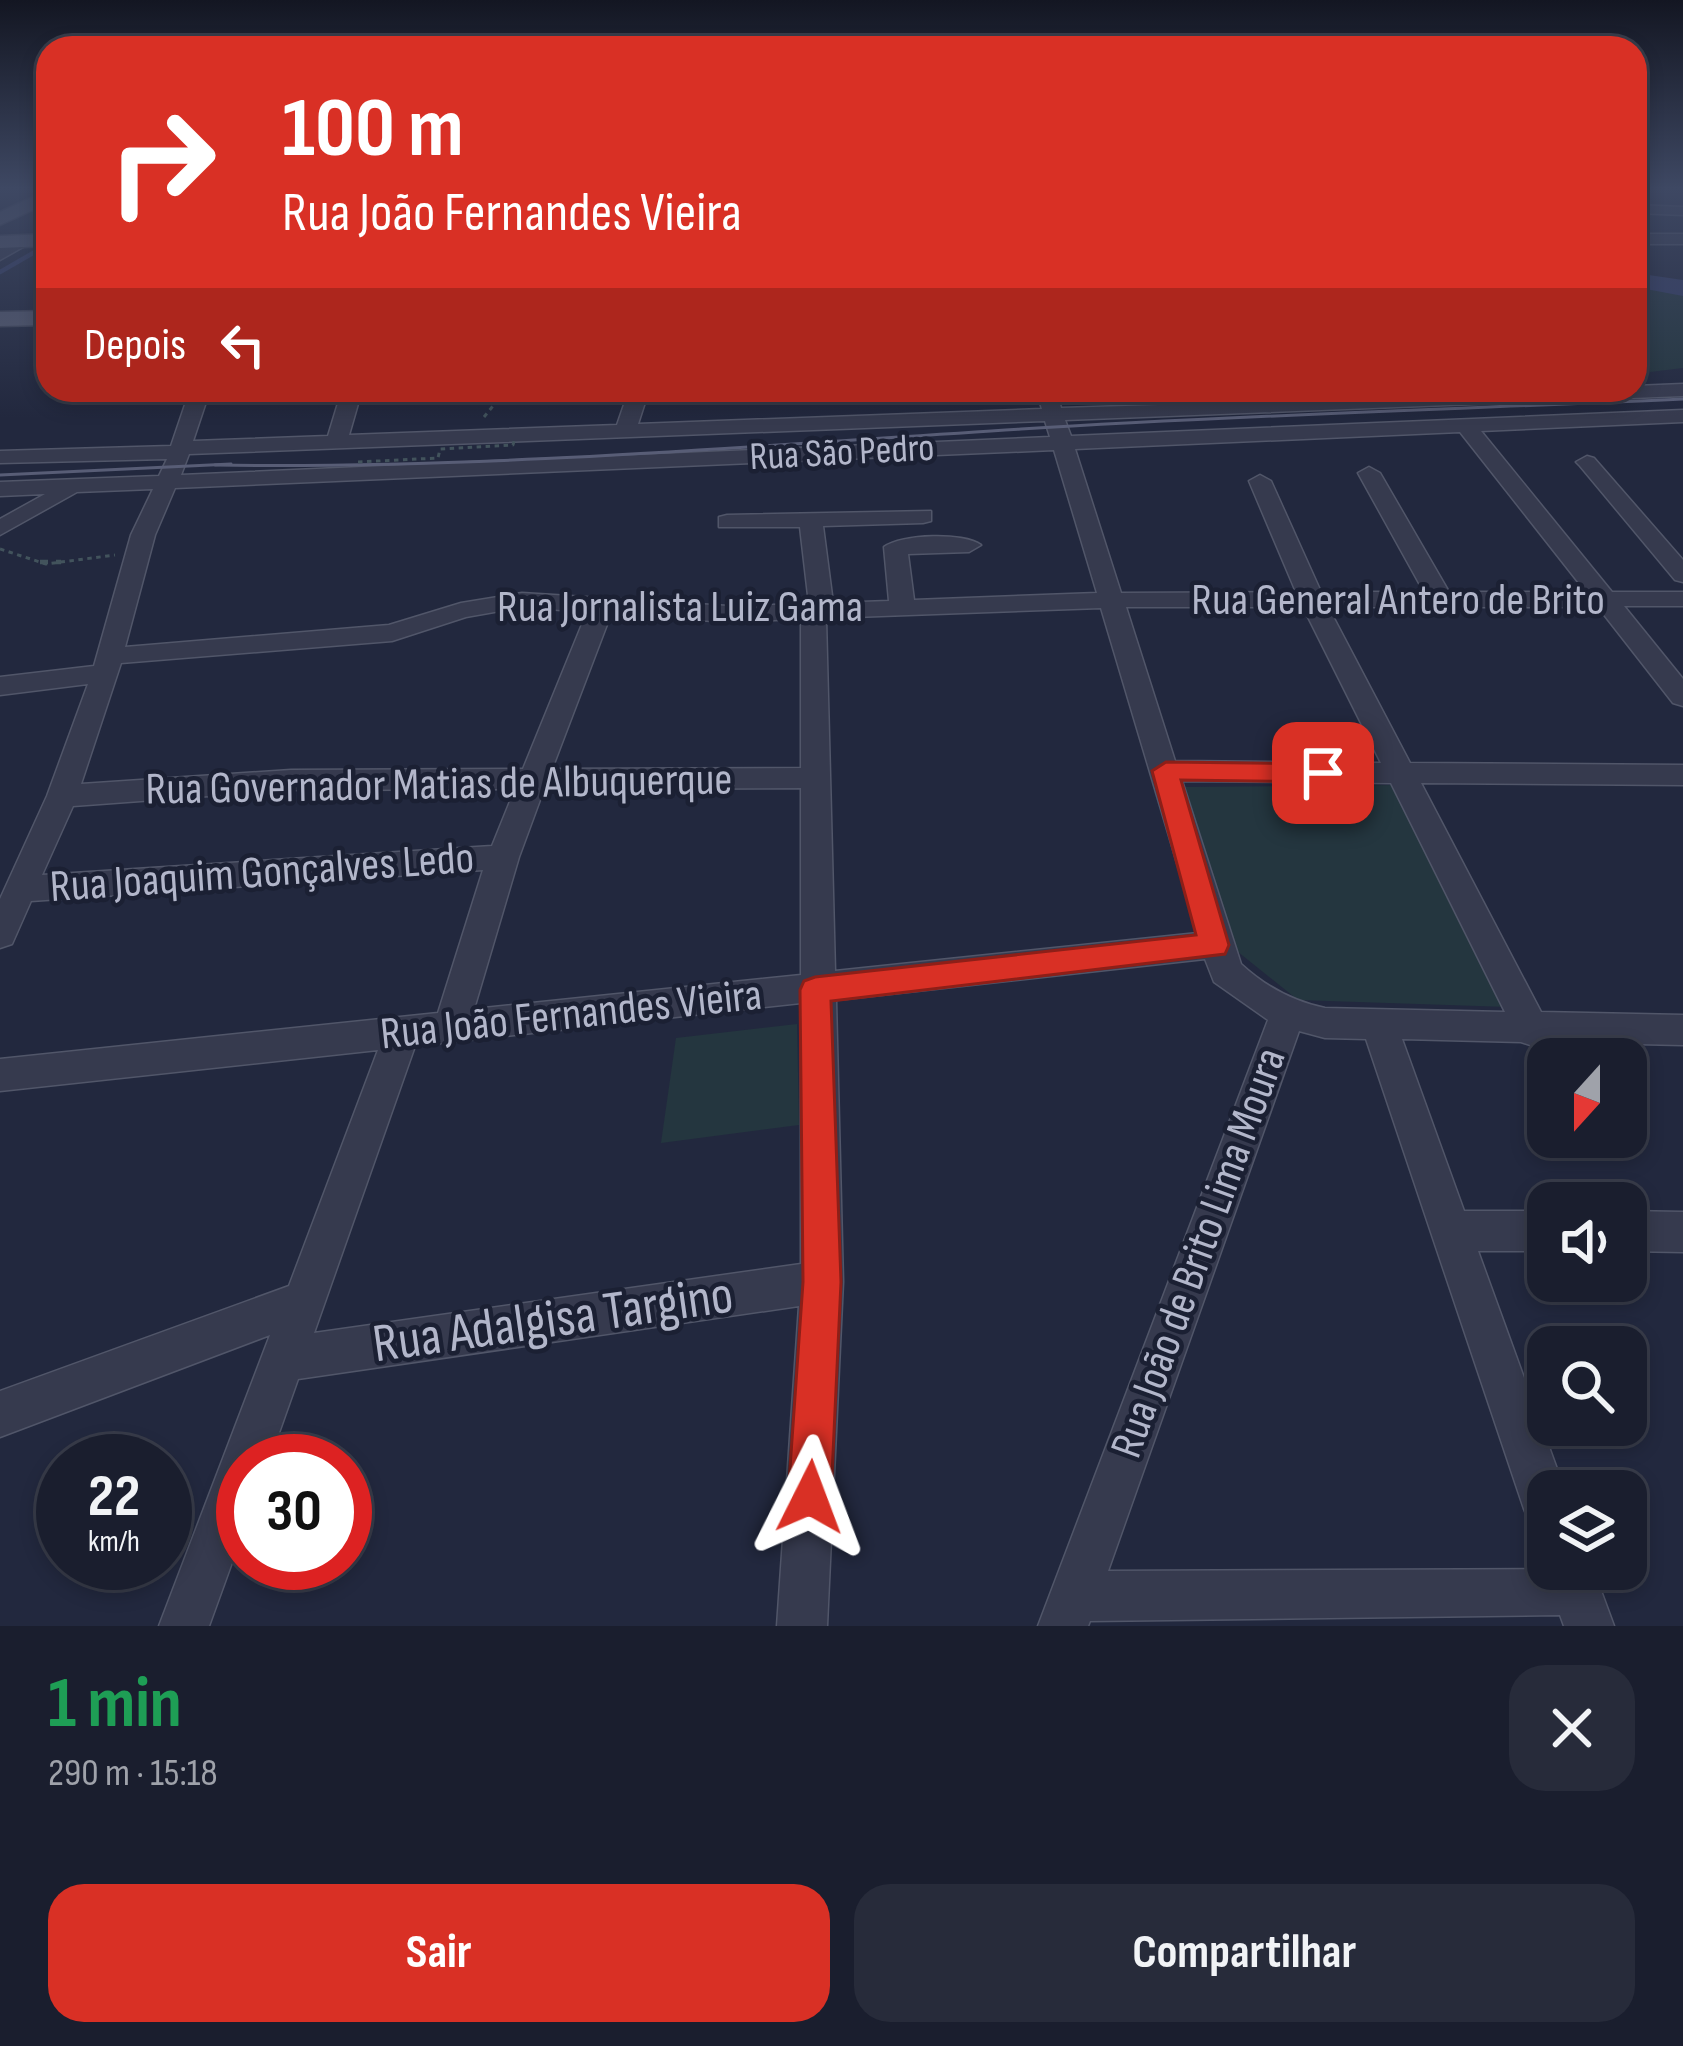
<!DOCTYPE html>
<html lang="pt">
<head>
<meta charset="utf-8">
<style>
	body { margin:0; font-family:"Sofia Sans Condensed",sans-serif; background:#272b3a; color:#f1f3f6; height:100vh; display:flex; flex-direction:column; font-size:45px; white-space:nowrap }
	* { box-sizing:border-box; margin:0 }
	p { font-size:39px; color:#9fa2aa }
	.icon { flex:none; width:66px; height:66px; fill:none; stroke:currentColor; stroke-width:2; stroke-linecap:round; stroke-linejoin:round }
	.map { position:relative; height:1626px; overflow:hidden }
	.drawer { display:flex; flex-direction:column; background:#1a1e2e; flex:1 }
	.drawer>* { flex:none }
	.hud { position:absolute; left:36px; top:36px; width:1611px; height:366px; border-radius:36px; box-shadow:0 6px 18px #0003,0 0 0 3px #383c4a; background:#d93025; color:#fff; overflow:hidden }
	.needle { width:78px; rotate:201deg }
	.buttons { position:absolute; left:1527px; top:1038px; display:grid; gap:24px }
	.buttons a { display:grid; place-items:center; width:120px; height:120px; border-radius:24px; background:#1a1e2e; box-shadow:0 6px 18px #0003,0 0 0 3px #383c4a; font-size:60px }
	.speed { position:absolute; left:36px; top:1434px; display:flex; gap:24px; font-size:60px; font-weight:700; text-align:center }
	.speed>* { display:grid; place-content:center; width:156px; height:156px; border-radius:50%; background:#1a1e2e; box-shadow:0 6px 18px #0003,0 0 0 3px #383c4a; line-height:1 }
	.speed small { font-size:30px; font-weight:400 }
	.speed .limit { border:18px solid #d22; background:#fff; color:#111 }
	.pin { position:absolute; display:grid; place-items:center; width:102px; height:102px; color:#fff; margin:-51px; border-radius:24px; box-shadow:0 6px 18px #0006 }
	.me { position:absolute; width:132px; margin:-66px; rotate:3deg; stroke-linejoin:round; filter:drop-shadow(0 0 9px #0008) }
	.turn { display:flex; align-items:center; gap:42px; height:252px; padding:0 48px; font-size:54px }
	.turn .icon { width:156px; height:156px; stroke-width:2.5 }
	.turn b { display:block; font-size:84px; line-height:102px }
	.then { display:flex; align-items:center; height:114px; padding:0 48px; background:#0003; gap:24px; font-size:45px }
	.round { display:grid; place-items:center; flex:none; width:126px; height:126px; border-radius:36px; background:#272b3a }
	.overview { display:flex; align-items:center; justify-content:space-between; height:204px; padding:0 48px }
	h1 { font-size:72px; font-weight:700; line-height:90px; color:#1e9e55 }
	.primary-button { display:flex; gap:24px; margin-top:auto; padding:24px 48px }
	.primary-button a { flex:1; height:138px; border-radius:36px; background:#d93025; color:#fff; font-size:48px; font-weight:700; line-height:138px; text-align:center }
	.primary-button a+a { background:#272b3a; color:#f1f3f6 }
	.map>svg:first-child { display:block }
	.green { fill:#24363f }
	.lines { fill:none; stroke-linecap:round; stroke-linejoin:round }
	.stream { stroke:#333c65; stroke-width:4.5 }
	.river { fill:#333c65; fill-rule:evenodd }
	.minor-casing { stroke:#515669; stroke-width:3 }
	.major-casing { stroke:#3f4457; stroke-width:3 }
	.path-far1 { stroke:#42535c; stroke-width:3; stroke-dasharray:4.5 4.5; stroke-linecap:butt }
	.path { stroke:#42535c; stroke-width:4.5; stroke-dasharray:8 8; stroke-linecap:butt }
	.minor { fill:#363a4e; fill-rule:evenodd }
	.major { fill:#54596e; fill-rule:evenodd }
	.tram { stroke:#585d76; stroke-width:3 }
	.path-bridge { stroke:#42535c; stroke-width:3; stroke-dasharray:4.5 4.5; stroke-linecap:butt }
	.route { fill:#d93025; stroke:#8d1f18; stroke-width:3 }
	.labels { text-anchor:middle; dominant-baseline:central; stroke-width:9; stroke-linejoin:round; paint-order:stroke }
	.far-street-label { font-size:39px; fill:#b2b6ca; stroke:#1b2033 }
	.street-label { font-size:45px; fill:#b2b6ca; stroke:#1b2033 }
	.near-street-label { font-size:54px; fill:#b2b6ca; stroke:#1b2033 }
</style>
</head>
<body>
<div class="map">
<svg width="1683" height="1626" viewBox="0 0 1683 1626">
	<rect width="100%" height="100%" fill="#22283e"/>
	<g class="green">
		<path d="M1635 280 1683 286V368L1650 372 1635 366Z"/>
		<path d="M1401 785 1508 1007 1298 1000 1227 943 1183 787Z"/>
		<path d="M797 1024 799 1125 661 1143 676 1038Z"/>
	</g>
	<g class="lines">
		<path class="stream" d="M0 272 47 245"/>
		<path class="river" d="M1635 273 1683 280V296L1635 287Z"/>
		<defs>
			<g id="minor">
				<path d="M1635 205 1683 207V215L1635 213Z"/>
				<rect x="1635" y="234" width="48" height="10"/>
				<path d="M4 237 23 247 0 260V238Z"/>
				<path d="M1683 384V396L1065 420 1071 436 1683 410V422L1481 431 1612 592H1683V606H1624L1683 679V706L1673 703 1598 607H1328L1410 763 1683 765V785L1421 783 1541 1012 1683 1015V1045L1544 1042 1533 1046 1521 1042 1402 1039 1464 1211H1548V1251H1478L1565 1491H1548V1533L1531 1526 1524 1509 1366 1039 1325 1038 1299 1031 1108 1571 1593 1569 1614 1626H1564L1560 1615 1090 1621 1088 1626H1038L1268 1020 1214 982 1205 959 836 1000 843 1282 827 1626H777L799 1306 298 1379 269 1461H243V1532L209 1626H159L270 1335 0 1437V1391L289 1286 378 1050 0 1091V1059L438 1013 483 870 31 901 12 944 0 948V899L47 796 88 684 0 695V677L94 666 131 535 153 489 77 492 0 535V519L45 494 0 496V482L159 476 167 459 0 463V451L171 446 190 390H210L193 441 328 436 342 390H362L349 435 617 425 629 390H649L638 424 1042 409 1036 390H1056L1061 408 1635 390V386ZM1045 421 1050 437 181 475 189 454ZM1460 432 1586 592H1449L1380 473 1369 467 1358 473 1424 592H1321L1271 481 1260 475 1249 481 1296 592 1121 593 1075 449ZM1054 450 1097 593 914 600 908 554 969 552 981 545C964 532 901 534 884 547L889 601 833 603 823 526 923 523 931 521V511L727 515 719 517V527H800L809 604 728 606 522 593 461 603 389 625 125 647 155 535 175 488ZM522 607 587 612 523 769 291 770 81 784 121 663 392 641 466 617ZM1126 607H1303L1381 763 1175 761ZM1101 608 1198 933 835 971 826 618ZM611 614 728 622 801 619V768L552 769ZM1182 781 1391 783 1505 1012 1325 1008C1292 1001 1266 987 1241 964ZM801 788V975L474 1009 519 857 544 789ZM515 789 492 846 42 875 73 806 291 790ZM801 1003V1264L314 1333 415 1046Z"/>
				<path d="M1587 456 1594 458 1683 560V582L1675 580 1580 466 1576 462Z"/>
				<path d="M1626 1211 1683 1212V1252L1626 1251Z"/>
			</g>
			<g id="major">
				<path d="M48 190V203L0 225V212Z"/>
				<path d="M48 234V246L0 248V236Z"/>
				<path d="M48 311V325L0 326V312Z"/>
			</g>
		</defs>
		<use href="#minor" class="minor-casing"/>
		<use href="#major" class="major-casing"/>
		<g class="path-far1">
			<path d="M484 417 506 390"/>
			<path d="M0 549 46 564 115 555"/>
		</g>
		<path class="path" d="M40 562H61"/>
		<use href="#minor" class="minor"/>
		<use href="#major" class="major"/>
		<g class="tram">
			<path d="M215 465C484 469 753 446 1021 429 1242 415 1463 409 1683 399"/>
			<path d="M0 475 231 464"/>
		</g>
		<path class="path-bridge" d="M358 462 438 458 440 449 513 445 514 441"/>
	</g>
	<linearGradient id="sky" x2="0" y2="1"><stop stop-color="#131622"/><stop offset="0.45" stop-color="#3e4863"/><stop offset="1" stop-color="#3e4863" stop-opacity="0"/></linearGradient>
	<rect width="1683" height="418" fill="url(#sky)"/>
	<path class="route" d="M1166 762 1323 764 1336 773 1323 782 1181 780 1229 945 1225 954 831 1001 841 1282 831 1497 825 1512 810 1518 795 1512 788 1497 803 1282 800 990 804 981 815 977 1196 935 1152 771Z"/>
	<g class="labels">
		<g class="far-street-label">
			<text transform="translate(842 453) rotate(-3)">Rua São Pedro</text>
		</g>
		<g class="street-label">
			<text x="1398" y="600">Rua General Antero de Brito</text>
			<text x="680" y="607">Rua Jornalista Luiz Gama</text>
			<text transform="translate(439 785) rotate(-1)">Rua Governador Matias de Albuquerque</text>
			<text transform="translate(262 873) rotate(-4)">Rua Joaquim Gonçalves Ledo</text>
			<text transform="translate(571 1015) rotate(-6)">Rua João Fernandes Vieira</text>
			<text transform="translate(1199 1253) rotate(-70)">Rua João de Brito Lima Moura</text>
		</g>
		<g class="near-street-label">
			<text transform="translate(553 1320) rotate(-8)">Rua Adalgisa Targino</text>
		</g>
	</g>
</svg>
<div class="buttons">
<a><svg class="needle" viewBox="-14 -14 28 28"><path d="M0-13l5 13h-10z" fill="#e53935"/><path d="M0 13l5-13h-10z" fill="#9fa2aa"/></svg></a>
<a><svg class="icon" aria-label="sound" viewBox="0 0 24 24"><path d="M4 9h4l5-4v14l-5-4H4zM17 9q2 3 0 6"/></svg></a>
<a><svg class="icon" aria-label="search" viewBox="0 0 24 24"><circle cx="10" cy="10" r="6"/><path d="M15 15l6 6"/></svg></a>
<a><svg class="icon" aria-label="layers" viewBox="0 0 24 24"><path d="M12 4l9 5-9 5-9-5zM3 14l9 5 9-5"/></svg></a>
</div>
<div class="speed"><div>22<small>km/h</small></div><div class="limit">30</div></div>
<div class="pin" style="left:1323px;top:773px;background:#d93025"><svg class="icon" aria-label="arrive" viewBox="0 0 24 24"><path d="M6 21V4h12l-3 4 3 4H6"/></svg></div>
<svg class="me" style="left:810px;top:1497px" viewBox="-20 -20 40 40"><path d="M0-17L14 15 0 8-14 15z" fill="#d93025" stroke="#fff" stroke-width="4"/></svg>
<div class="hud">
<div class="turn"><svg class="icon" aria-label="right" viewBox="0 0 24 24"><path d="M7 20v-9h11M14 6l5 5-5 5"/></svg><div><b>100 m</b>Rua João Fernandes Vieira</div></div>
<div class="then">Depois<svg class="icon" aria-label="left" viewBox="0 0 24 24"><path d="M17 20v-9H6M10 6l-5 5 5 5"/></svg></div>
</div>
</div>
<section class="drawer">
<div class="overview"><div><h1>1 min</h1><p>290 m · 15:18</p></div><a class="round"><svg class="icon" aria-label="close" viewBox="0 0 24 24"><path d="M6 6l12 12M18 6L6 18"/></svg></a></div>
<div class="primary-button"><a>Sair</a><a>Compartilhar</a></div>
</section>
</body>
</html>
